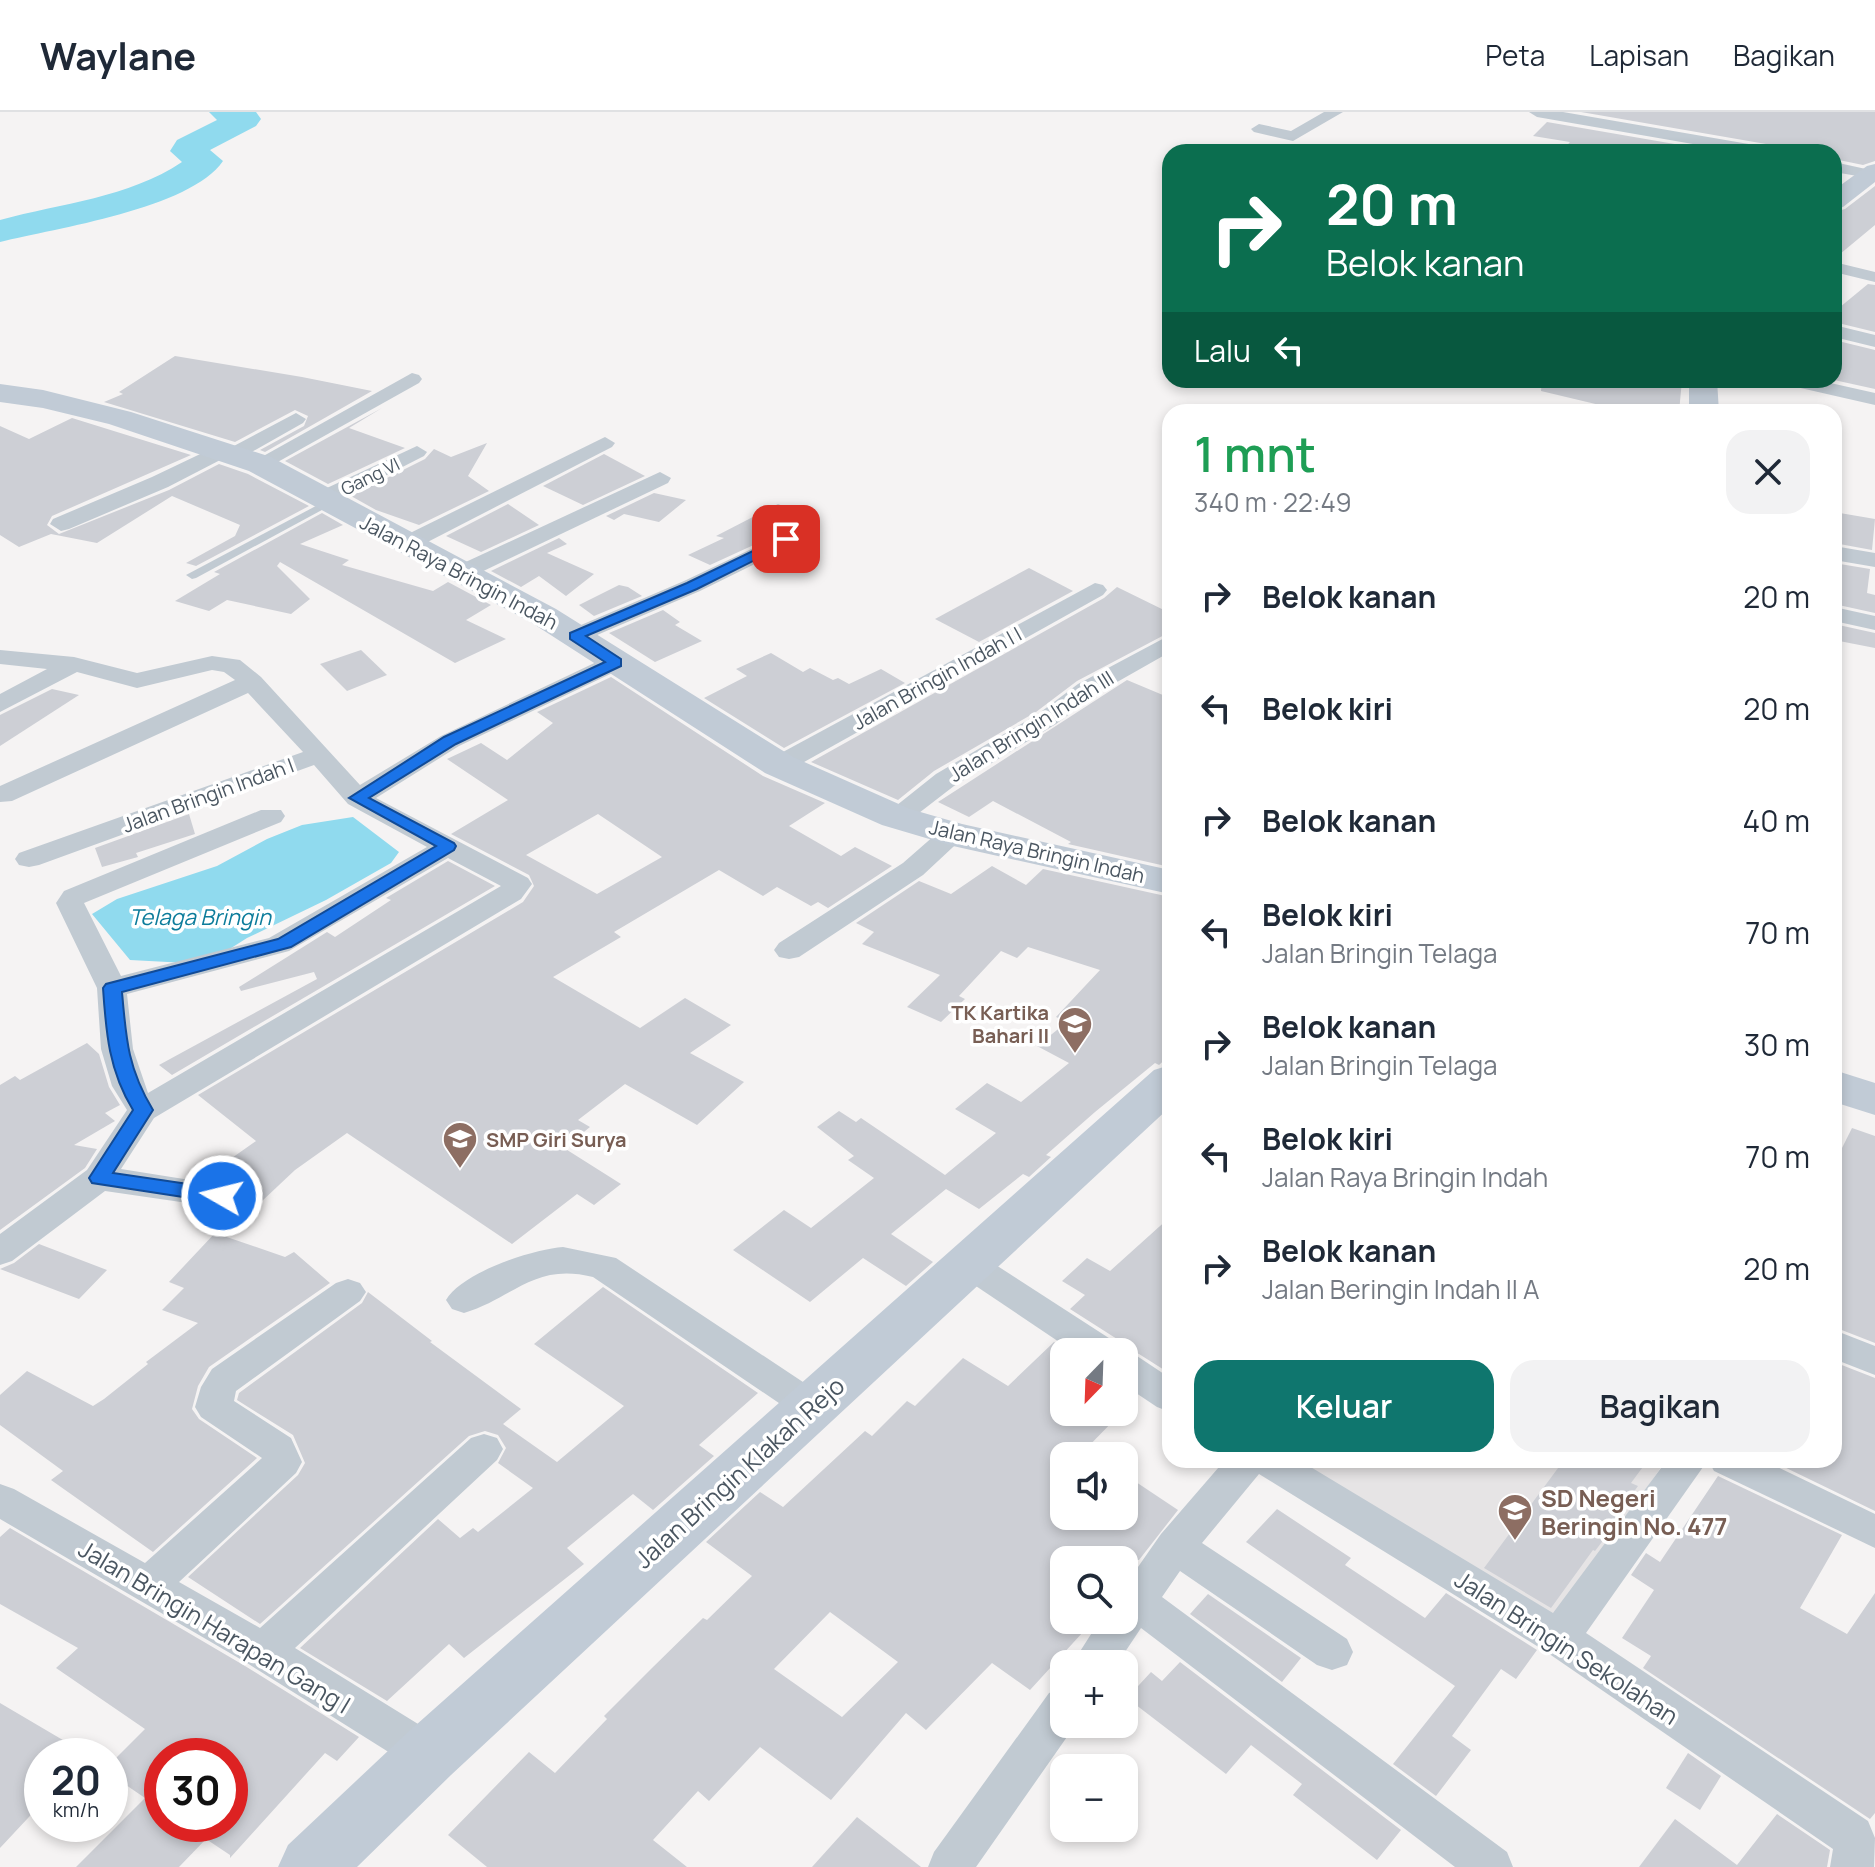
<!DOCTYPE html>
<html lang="id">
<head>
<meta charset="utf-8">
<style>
	body { margin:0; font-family:Manrope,sans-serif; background:#f2f2f3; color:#1f2937; height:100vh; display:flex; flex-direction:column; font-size:30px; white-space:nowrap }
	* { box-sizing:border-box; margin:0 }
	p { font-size:26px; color:#747a83 }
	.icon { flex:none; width:44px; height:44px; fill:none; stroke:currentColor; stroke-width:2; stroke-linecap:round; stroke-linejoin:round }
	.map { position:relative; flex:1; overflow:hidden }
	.details { position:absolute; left:1162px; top:292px; width:680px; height:1064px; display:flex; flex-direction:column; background:#fff; border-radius:24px; box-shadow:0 4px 12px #0003 }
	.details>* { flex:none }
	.banner { position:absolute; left:1162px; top:32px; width:680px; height:244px; border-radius:24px; box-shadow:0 4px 12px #0003; background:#0b6e4f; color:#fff; overflow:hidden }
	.needle { width:52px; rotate:203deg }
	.buttons { position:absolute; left:1050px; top:1226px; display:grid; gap:16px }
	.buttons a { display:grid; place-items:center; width:88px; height:88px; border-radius:16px; background:#fff; box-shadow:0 4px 12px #0003; font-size:40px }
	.speed { position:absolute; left:24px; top:1626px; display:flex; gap:16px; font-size:40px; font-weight:700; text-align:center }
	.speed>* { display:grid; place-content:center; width:104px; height:104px; border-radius:50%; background:#fff; box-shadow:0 4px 12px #0003; line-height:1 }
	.speed small { font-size:20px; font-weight:400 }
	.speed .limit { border:12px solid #d22; background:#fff; color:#111 }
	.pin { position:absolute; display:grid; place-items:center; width:68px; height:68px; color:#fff; margin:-34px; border-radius:16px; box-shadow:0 4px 12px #0006 }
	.me { position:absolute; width:88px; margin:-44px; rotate:278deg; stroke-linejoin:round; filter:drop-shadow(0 0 6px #0008) }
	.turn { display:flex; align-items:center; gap:28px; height:168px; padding:0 32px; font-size:36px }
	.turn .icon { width:104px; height:104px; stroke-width:2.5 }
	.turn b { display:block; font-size:56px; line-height:68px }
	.then { display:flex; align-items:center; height:76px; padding:0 32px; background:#0003; gap:16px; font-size:30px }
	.round { display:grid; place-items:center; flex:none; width:84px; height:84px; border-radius:24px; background:#f2f2f3 }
	.head { display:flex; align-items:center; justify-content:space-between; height:136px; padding:0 32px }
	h1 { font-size:48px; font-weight:600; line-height:60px; color:#1e9e55 }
	.button { display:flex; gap:16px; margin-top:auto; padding:16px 32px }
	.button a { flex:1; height:92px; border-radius:24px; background:#0f766e; color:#fff; font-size:32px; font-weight:600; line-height:92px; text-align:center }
	.button a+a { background:#f2f2f3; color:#1f2937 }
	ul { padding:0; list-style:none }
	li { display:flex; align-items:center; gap:24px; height:112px; padding:0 32px }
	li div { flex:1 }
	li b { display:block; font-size:30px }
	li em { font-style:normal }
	header { display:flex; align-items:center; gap:48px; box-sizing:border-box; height:112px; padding:0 40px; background:#fff; border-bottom:2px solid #e0e1e3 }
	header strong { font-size:38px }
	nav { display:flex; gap:44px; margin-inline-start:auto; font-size:28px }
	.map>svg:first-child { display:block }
	.education { fill:#e6e4e5 }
	.water { fill:#90daee }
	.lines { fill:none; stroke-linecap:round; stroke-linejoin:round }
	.river { fill:#90daee; fill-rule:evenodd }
	.building { fill:#cdcfd5; fill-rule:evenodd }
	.lane { fill:#c1cad2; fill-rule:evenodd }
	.street { fill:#c1cad2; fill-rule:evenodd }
	.secondary { fill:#c1cbd6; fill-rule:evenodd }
	.route { fill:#1a73e8; stroke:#114b97; stroke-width:2 }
	.labels { text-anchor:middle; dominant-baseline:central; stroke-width:7; stroke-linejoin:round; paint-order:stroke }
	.far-street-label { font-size:18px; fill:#4a5661; stroke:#fff }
	.street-label { font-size:20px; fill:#4a5661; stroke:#fff }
	.education-label { font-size:20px; font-weight:bold; fill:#785e54; stroke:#fff; text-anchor:end }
	.water-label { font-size:22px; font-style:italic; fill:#0c7c9b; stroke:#fff }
	.near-street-label { font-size:24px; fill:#4a5661; stroke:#fff }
	.near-education-label { font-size:24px; font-weight:bold; fill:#785e54; stroke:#fff; text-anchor:start }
</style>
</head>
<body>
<header>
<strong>Waylane</strong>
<nav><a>Peta</a><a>Lapisan</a><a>Bagikan</a></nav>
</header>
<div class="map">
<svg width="1875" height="1755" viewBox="0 0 1875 1755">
	<rect width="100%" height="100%" fill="#f5f3f3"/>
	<path class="education" d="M1288 1348H1666L1553 1513Z"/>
	<path class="water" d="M353 705 399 740 391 751 326 788 247 826 206 852 130 848 92 802 117 787 217 754 267 727 302 713Z"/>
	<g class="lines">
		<path class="river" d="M209 0H256L261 7 256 14 210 38 223 49C190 97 56 116 0 130V108C62 91 128 86 182 50L170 39 177 28 217 8Z"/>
	</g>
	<g class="building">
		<path d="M1581 0H1875V49L1863 53 1834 47V40H1777L1766 32Z"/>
		<path d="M1547 10 1721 40H1561L1570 30 1533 24Z"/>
		<path d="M1875 74V113L1834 147V100L1845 97Z"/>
		<path d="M1868 172 1875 173V220L1834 210V200Z"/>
		<path d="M1834 228 1875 238V277L1834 268Z"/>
		<path d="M175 244 302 265 372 279 265 340 260 338 304 314 308 304 295 298 235 330 104 290 123 282 119 280Z"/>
		<path d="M1542 268H1682L1679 300H1629L1541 279Z"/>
		<path d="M382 296 349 316 405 336 328 372 285 349Z"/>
		<path d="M72 306 191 343 52 404 47 413 59 422 169 378 219 352 248 362 309 394 196 454 186 451 235 424 240 413 172 384 97 431 51 422 19 435 0 423V314L29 327Z"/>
		<path d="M487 331 468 364 489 379 419 413 376 398 351 384 425 347 434 337 451 345Z"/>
		<path d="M604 342 645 364 583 393 543 374Z"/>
		<path d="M654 381 686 388 659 410 624 402 614 408 606 404Z"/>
		<path d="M508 392 539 413 481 440 446 424Z"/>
		<path d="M778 392 813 406 710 453 688 443 724 426 716 424Z"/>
		<path d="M1834 400 1875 407 1872 438 1834 431Z"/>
		<path d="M322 401 343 413 300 432 349 448 342 453 433 479 448 470 491 493 466 508 506 527 455 551 280 450 277 454 310 487 291 502 227 488 209 499 175 489 220 462 214 460Z"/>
		<path d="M559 426 567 432 547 441 594 462 566 484 539 464 521 475 491 459Z"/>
		<path d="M1834 451 1870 457 1867 481 1875 483V501L1834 492Z"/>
		<path d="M1029 456 1073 479 979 530 935 507Z"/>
		<path d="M619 473 628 475 642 484 594 504 579 493Z"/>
		<path d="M1117 475 1170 501V520L1077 569 1036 600 934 659 898 688 811 650 1104 486Z"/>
		<path d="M663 498 680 510 675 513 702 529 655 550 609 521Z"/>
		<path d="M1834 512 1875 521V536L1834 528Z"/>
		<path d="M361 538 387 563 347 579 320 552Z"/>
		<path d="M771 541 803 560 810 556 833 568 838 566 849 572 881 557 905 571 784 636 704 586 747 564 736 557Z"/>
		<path d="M611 565 763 664 825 691 789 714 841 744 855 735 892 754 828 796 818 790 811 794 777 775 763 784 719 758 614 820 621 825 553 865 640 916 685 886 731 913 690 941 744 970 697 1013 625 972 578 1008 590 1015 564 1036 621 1072 594 1093 577 1082 512 1132 347 1021 295 1058 261 1090 241 1087 234 1072 202 1067 256 1029 198 983 523 790 534 774 529 763 451 722 508 688 447 647 481 631 507 648 553 611 537 600ZM598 702 662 745 597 782 526 743Z"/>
		<path d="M1127 568 1170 586V755L1068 732 1071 730 993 689 969 705 938 690Z"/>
		<path d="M52 577 79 583 0 634V603Z"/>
		<path d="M189 702 195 722 136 741 138 745 102 755 95 736Z"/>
		<path d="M448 749 495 774 172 963 159 953 317 867 314 860 241 879 239 875 327 820 335 825 391 788 386 786Z"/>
		<path d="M992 754 1026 773 1043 757 1170 785V943L1159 953 1155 951 1095 1000 1046 1043 1051 1045 1029 1065 1023 1062 979 1097 946 1077 891 1122 933 1150 906 1174 863 1146 810 1190 733 1138 784 1098 811 1116 874 1066 848 1048 854 1044 817 1015 839 999 856 1010 861 1006 945 1063 996 1021 955 997 987 971 1021 990 1069 951 1037 934 1067 910 1056 905 1100 858 1028 835 1017 846 1001 839 959 884 965 887 941 910 907 895 940 863 862 832 874 820 856 811 919 769 951 782Z"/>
		<path d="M87 931 99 942 109 975 120 993 105 1001 115 1009 74 1033 97 1037 85 1056 0 1118V973L15 964 20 968Z"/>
		<path d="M1852 1016 1875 1024V1231L1834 1215V1052Z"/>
		<path d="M1170 1105V1260L1169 1261 1139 1242 1122 1237 1117 1227 1070 1197 1085 1183 1062 1169 1087 1146 1110 1159Z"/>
		<path d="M215 1121 285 1145 294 1140 330 1171 209 1255 198 1274 192 1297 199 1307 257 1346 153 1440 51 1368 63 1359 0 1313V1283L27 1259 93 1294 104 1287 148 1252 146 1250 198 1211 162 1198 184 1176 169 1170Z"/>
		<path d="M39 1132 107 1158 79 1187 0 1157 14 1151Z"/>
		<path d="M603 1175 758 1281 699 1333 714 1344 653 1398 633 1382 567 1436 584 1452 464 1546 449 1532 387 1589 300 1536 438 1407 460 1426 473 1416 478 1420 533 1376 498 1351 506 1336 498 1323 485 1319 469 1324 260 1512 188 1465 298 1363 305 1351 293 1323 237 1288 239 1281 362 1191 368 1180 432 1229 430 1230 521 1297 503 1312 557 1350 624 1294 534 1232Z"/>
		<path d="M1054 1230 1069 1240H1064V1300H1122L1079 1344H1064V1404H1124V1362L1178 1398 1139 1448H1064V1508H1094L1030 1578 992 1551 926 1618 906 1601 831 1688 760 1635 709 1689 698 1679 653 1728 687 1755H487L448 1723 529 1640 555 1661 607 1607 604 1604 652 1556 703 1506 707 1508 752 1464 706 1430 760 1380 783 1395 865 1319 872 1324 907 1289 915 1294 963 1246 1008 1274ZM830 1500 898 1550 842 1605 774 1557Z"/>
		<path d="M1834 1250 1875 1266V1399L1770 1348H1834Z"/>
		<path d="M1564 1348H1648L1631 1371 1638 1374 1608 1416 1611 1418 1595 1439 1593 1438 1551 1496 1484 1456Z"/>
		<path d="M1718 1364 1842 1423 1800 1496 1847 1522 1875 1481V1701L1870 1707 1643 1556 1651 1544 1622 1526 1654 1478 1631 1463 1646 1441 1660 1450Z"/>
		<path d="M1277 1397 1351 1446 1345 1453 1425 1506 1446 1481 1537 1538 1516 1567 1501 1557 1452 1624 1471 1638 1436 1684 1393 1652 1455 1574 1246 1430Z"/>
		<path d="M10 1416 245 1554 359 1625 337 1649 325 1641 230 1746V1743L206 1727 179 1755H76L145 1686 110 1662V1652L145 1617 56 1556 78 1536 0 1492V1425ZM162 1644H230V1712H162Z"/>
		<path d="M1208 1482 1301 1546 1282 1570 1190 1502Z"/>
		<path d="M1180 1550 1401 1718 1377 1748 1293 1683 1302 1672 1251 1633 1226 1662 1127 1586 1151 1560 1162 1569Z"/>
		<path d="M0 1591 90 1644H42V1691L0 1736Z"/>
		<path d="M1688 1641 1721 1664 1700 1698 1666 1676Z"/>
		<path d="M1777 1702 1830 1738 1827 1755H1639L1675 1707 1737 1753Z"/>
		<path d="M857 1705 921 1755H812Z"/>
	</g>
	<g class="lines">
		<path class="lane" d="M329 387 335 390 333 392 196 466 192 467 186 463Z"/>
		<g class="street">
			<path d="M1324 0H1343L1293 29 1254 20 1251 17 1259 12 1291 19Z"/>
			<path d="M1529 0H1563L1766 35 1774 40H1739L1537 5Z"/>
			<path d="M1834 50 1875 59V67L1834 60Z"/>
			<path d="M1834 150 1875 160V170L1834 160Z"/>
			<path d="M1834 213 1875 223V235L1834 225Z"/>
			<path d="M412 261 419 263 422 267 419 271 267 356 260 358 249 352Z"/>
			<path d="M1780 268H1817L1875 281V293L1783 272Z"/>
			<path d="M296 301 306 307 303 311 241 346 226 345 168 375 69 417 61 419 50 412 53 407 152 365 217 334 232 335Z"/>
			<path d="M605 325 615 331 612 335 416 436 408 438 397 431 400 426Z"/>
			<path d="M417 334 427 340 424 344 330 392H314L311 387 314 382Z"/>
			<path d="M660 360 671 366 668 371 473 464H457L454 459 457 454Z"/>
			<path d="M802 413 813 420 810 425 700 479 583 529H567L563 524 567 519 684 469Z"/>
			<path d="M1834 434 1875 441V455L1834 448Z"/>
			<path d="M1095 471 1103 473 1107 478 1103 483 788 659H770L766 653 770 647Z"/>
			<path d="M1834 495 1875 504V518L1834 509Z"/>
			<path d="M1170 523V540L1096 582 1056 612 954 674 906 711H886L882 705 936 662 1038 602 1078 572Z"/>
			<path d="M0 538 74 545 137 561 212 544 240 548 261 565 360 673 441 624 607 545H625L628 550 625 555 459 634 376 686 528 766 532 772 521 787 154 1006 121 1057 234 1075 239 1084 234 1093 222 1096 105 1079 12 1149 0 1153V1122L87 1058 127 998 112 974 101 937 97 876 56 791 64 779 261 698H281L285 704 281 710 84 791 121 864 269 826 427 735 348 692 314 653 39 753 29 755 19 753 15 747 19 741 303 640 248 581 12 689 0 690V674L235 568 224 560 212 558 137 576 77 560 0 600V582L47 557 0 552ZM448 746 501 774 148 981 133 937 127 882 289 839Z"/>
			<path d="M953 714 963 716 967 722 923 763 799 845 789 847 779 845 774 838 779 831 903 751 943 716Z"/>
			<path d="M563 1135 616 1146 824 1284 830 1294 824 1304 811 1309 798 1304 593 1165C534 1150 514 1186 464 1201L452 1197 446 1188C461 1161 533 1137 563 1135Z"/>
			<path d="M970 1140 982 1144 1115 1230 1120 1240H1074L958 1162 953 1153 958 1144Z"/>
			<path d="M348 1167 360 1171 366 1180 360 1189 236 1279 234 1289 291 1326 302 1350 296 1361 179 1470 260 1516 471 1326 484 1322 497 1326 503 1337 497 1348 295 1536 444 1628 450 1642 444 1656 429 1662 414 1656 247 1551 0 1407V1372L14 1377 145 1451 262 1346 201 1305 195 1295 201 1275 212 1257 336 1171Z"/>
			<path d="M1834 1218 1875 1234V1263L1834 1247Z"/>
			<path d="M1123 1240H1124L1137 1244 1170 1266V1300L1157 1295 1124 1273Z"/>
			<path d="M1225 1348H1299L1553 1501 1667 1348H1708L1586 1521 1868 1709 1875 1726 1874 1755H1830L1833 1737 1545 1539 1259 1362 1202 1431 1347 1527 1353 1540 1347 1553 1332 1558 1317 1553 1180 1459 1162 1485 1507 1740 1513 1755H1455L1141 1516 1117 1552H1072L1100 1508H1124V1475L1161 1422Z"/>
			<path d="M1708 1348H1763L1875 1402V1436L1714 1359Z"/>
			<path d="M1064 1575V1612H1076L976 1755H928L934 1740 1049 1581Z"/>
		</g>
		<g class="secondary">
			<path d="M1875 52V70L1843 95 1834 97V78L1867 54Z"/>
			<path d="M1689 268H1717L1719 300H1689Z"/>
			<path d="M0 272 43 278 131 300 271 345 556 497 793 645 910 697 962 712 1170 758V782L953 734 882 713 765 661 532 511 249 359 109 312 43 296 0 290Z"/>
			<path d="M1170 953V995L451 1663 357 1755H278L288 1733 407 1621 1154 958Z"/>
			<path d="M1834 958 1875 971V1003L1834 990Z"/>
		</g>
	</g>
	<path class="route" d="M786 423 793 427 791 430 697 477 586 524 621 547V554L456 632 369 686 454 731 456 734 454 738 291 835 122 880C126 927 128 957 153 998L113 1061 222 1077 229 1079 232 1084 229 1089 222 1091 92 1071 89 1066 133 998C109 959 106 921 103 876L106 872 278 827 436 734 349 686 444 625 605 550 570 527V521L687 471Z"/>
	<defs>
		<symbol id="school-pin" viewBox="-11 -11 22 30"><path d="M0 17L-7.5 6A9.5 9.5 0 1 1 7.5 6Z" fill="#8d6e63" stroke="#fff"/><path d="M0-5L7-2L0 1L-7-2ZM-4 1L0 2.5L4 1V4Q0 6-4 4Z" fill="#fff"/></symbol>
	</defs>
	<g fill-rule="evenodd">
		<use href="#school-pin" x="1055" y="892" width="40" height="54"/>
		<use href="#school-pin" x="440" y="1007" width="40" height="54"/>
		<use href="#school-pin" x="1495" y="1379" width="40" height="54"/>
	</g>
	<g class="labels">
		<g class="far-street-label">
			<text transform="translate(370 364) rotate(-26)">Gang VI</text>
		</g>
		<g class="street-label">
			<text transform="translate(459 460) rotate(28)">Jalan Raya Bringin Indah</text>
			<text transform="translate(937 566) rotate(-29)">Jalan Bringin Indah I I</text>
			<text transform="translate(1031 614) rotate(-32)">Jalan Bringin Indah III</text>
			<text transform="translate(208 683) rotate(-20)">Jalan Bringin Indah I</text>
			<text transform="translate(1037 739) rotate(13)">Jalan Raya Bringin Indah</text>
		</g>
		<g class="education-label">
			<text x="1049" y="900">TK Kartika<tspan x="1049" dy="23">Bahari II</tspan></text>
			<text x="486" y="1027" text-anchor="start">SMP Giri Surya</text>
		</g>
		<g class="water-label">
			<text x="200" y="805">Telaga Bringin</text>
		</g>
		<g class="near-street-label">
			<text transform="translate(739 1360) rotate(-42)">Jalan Bringin Klakah Rejo</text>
			<text transform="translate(215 1514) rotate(31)">Jalan Bringin Harapan Gang I</text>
			<text transform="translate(1567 1535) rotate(33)">Jalan Bringin Sekolahan</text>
		</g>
		<g class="near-education-label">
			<text x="1541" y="1385">SD Negeri<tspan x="1541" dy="28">Beringin No. 477</tspan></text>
		</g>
	</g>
</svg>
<div class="buttons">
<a><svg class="needle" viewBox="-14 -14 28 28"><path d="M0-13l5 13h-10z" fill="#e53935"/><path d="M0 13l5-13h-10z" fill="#747a83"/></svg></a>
<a><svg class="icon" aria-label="sound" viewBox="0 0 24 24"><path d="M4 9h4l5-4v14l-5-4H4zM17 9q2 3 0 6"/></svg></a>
<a><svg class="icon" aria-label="search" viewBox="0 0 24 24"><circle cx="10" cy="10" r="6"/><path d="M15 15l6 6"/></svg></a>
<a>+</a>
<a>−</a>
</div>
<div class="speed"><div>20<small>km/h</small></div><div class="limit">30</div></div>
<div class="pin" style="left:786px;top:427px;background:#d93025"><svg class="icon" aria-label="arrive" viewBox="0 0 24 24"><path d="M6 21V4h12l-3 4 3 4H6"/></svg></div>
<svg class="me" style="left:222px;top:1084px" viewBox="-20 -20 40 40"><circle r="17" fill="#1a73e8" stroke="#fff" stroke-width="3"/><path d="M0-11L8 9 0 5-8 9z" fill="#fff"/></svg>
<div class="banner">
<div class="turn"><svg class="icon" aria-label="right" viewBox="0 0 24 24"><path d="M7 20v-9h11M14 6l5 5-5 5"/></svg><div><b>20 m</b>Belok kanan</div></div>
<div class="then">Lalu<svg class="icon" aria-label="left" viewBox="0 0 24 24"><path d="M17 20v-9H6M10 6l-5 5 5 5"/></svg></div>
</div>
<section class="details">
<div class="head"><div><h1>1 mnt</h1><p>340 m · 22:49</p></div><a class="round"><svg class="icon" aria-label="close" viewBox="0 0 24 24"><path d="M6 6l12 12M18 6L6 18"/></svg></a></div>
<ul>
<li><svg class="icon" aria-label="right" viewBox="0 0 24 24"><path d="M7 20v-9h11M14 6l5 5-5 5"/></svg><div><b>Belok kanan</b></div><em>20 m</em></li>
<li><svg class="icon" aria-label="left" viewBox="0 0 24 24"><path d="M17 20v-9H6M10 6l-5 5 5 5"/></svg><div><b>Belok kiri</b></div><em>20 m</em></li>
<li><svg class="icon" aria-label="right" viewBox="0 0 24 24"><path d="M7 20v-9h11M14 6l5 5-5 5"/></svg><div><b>Belok kanan</b></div><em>40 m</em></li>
<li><svg class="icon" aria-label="left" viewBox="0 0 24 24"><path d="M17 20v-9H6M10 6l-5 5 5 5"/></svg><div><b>Belok kiri</b><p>Jalan Bringin Telaga</p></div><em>70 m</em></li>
<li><svg class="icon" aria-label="right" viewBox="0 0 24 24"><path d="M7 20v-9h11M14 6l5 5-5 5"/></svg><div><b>Belok kanan</b><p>Jalan Bringin Telaga</p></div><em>30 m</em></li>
<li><svg class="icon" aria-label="left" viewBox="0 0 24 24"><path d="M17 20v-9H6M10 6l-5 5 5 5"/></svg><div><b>Belok kiri</b><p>Jalan Raya Bringin Indah</p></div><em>70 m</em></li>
<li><svg class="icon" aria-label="right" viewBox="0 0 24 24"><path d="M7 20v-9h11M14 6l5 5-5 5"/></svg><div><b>Belok kanan</b><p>Jalan Beringin Indah II A</p></div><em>20 m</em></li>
</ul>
<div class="button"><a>Keluar</a><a>Bagikan</a></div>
</section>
</div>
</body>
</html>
